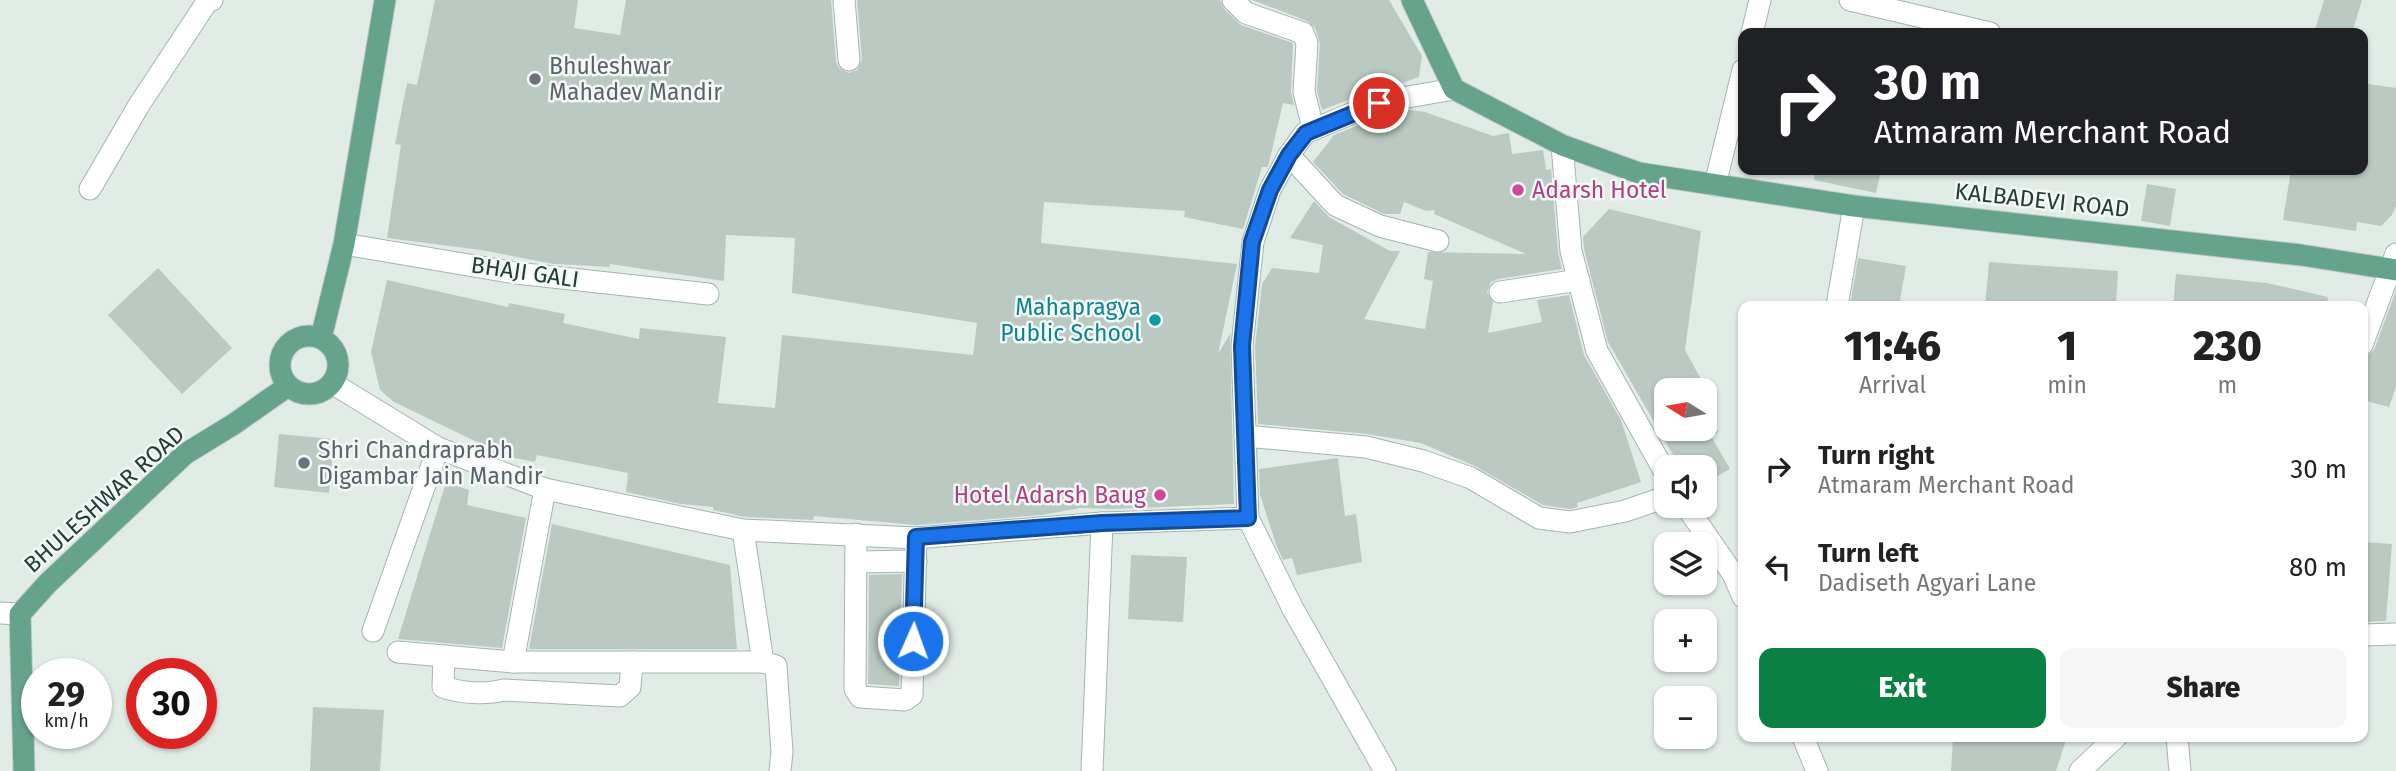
<!DOCTYPE html>
<html lang="en">
<head>
<meta charset="utf-8">
<style>
	body { margin:0; font-family:"Fira Sans",sans-serif; background:#f6f6f6; color:#222; height:100vh; display:flex; flex-direction:column; font-size:26px; white-space:nowrap }
	* { box-sizing:border-box; margin:0 }
	p { font-size:23px; color:#767676 }
	.icon { flex:none; width:38px; height:38px; fill:none; stroke:currentColor; stroke-width:2; stroke-linecap:round; stroke-linejoin:round }
	.map { position:relative; flex:1; overflow:hidden }
	.panel { position:absolute; left:1738px; top:301px; width:630px; height:441px; display:flex; flex-direction:column; background:#fff; border-radius:14px; box-shadow:0 2px 5px #0004 }
	.panel>* { flex:none }
	.hud { position:absolute; left:1738px; top:28px; width:630px; height:147px; border-radius:14px; box-shadow:0 2px 5px #0004; background:#202124; color:#fff; overflow:hidden }
	.needle { width:46px; rotate:281deg }
	.controls { position:absolute; left:1654px; top:378px; display:grid; gap:14px }
	.controls a { display:grid; place-items:center; width:63px; height:63px; border-radius:14px; background:#fff; box-shadow:0 2px 5px #0004; font-size:35px }
	.speed { position:absolute; left:21px; top:658px; display:flex; gap:14px; font-size:35px; font-weight:700; text-align:center }
	.speed>* { display:grid; place-content:center; width:91px; height:91px; border-radius:50%; background:#fff; box-shadow:0 2px 5px #0004; line-height:1 }
	.speed small { font-size:18px; font-weight:400 }
	.speed .limit { border:10px solid #d22; background:#fff; color:#111 }
	.pin { position:absolute; display:grid; place-items:center; width:60px; height:60px; color:#fff; margin:-30px; border:4px solid #fff; border-radius:50%; box-shadow:0 2px 7px #0007 }
	.me { position:absolute; width:77px; margin:-38px; rotate:2deg; stroke-linejoin:round; filter:drop-shadow(0 0 5px #0008) }
	.turn { display:flex; align-items:center; gap:24px; height:147px; padding:0 21px; font-size:32px }
	.turn .icon { width:91px; height:91px; stroke-width:2.5 }
	.turn b { display:block; font-size:49px; line-height:60px }
	.eta { display:flex; justify-content:space-evenly; align-items:center; height:119px; text-align:center }
	.eta b { font-size:42px; font-weight:800; line-height:49px }
	.primary-button { display:flex; gap:14px; margin-top:auto; padding:14px 21px }
	.primary-button a { flex:1; height:80px; border-radius:14px; background:#0b8043; color:#fff; font-size:28px; font-weight:800; line-height:80px; text-align:center }
	.primary-button a+a { background:#f6f6f6; color:#222 }
	ul { padding:0; list-style:none }
	li { display:flex; align-items:center; gap:21px; height:98px; padding:0 21px }
	li div { flex:1 }
	li b { display:block; font-size:26px }
	li em { font-style:normal }
	.map>svg:first-child { display:block }
	.building { fill:#bacac2 }
	.lines { fill:none; stroke-linecap:round; stroke-linejoin:round }
	.minor-casing { stroke:#a5b4ae; stroke-width:23 }
	.major-casing { stroke:#c1c9c6; stroke-width:23 }
	.minor { stroke:#fff; stroke-width:21 }
	.major { stroke:#66a38d; stroke-width:21 }
	.route-casing { stroke:#114b97; stroke-width:18 }
	.route { stroke:#1a73e8; stroke-width:12 }
	.worship-dot { fill:#6b7280; stroke:#f3f9f5; stroke-width:2.5 }
	.hotel-dot { fill:#d1479c; stroke:#f3f9f5; stroke-width:2.5 }
	.culture-dot { fill:#0f9aa8; stroke:#f3f9f5; stroke-width:2.5 }
	.labels { text-anchor:middle; dominant-baseline:central; stroke-width:5; stroke-linejoin:round; paint-order:stroke }
	.worship-label { font-size:23px; fill:#5b616d; stroke:#f3f9f5; text-anchor:start }
	.hotel-label { font-size:23px; fill:#b23c85; stroke:#f3f9f5; text-anchor:start }
	.street-label { font-size:23px; fill:#223e34; stroke:#f3f9f5 }
	.culture-label { font-size:23px; fill:#0d838f; stroke:#f3f9f5; text-anchor:end }
</style>
</head>
<body>
<div class="map">
<svg width="2396" height="771" viewBox="0 0 2396 771">
	<rect width="100%" height="100%" fill="#e2ece7"/>
	<g class="building">
		<path d="M435 0H578L574 28 620 35 626 0H831L836 62 839 68 849 73 857 70 862 60 857 0H1220L1224 9 1241 25 1293 43 1291 92 1294 105 1283 103 1268 167H1262L1243 229 1184 217 1185 211 1044 202 1041 243 1237 264 1218 354 1230 334 1234 504 1113 509 1080 508 1042 515 916 525 814 516 813 520 745 517 713 510V507L681 504 626 492 628 473 537 455 535 462 485 452 480 450 481 444 394 402 380 390 371 352 387 280 508 307 509 303 565 314 563 323 639 339 640 328 726 337 718 403 775 408 782 335 973 355 977 323 792 293 795 238 726 235 724 281 610 264 609 267 554 264 481 250 387 238 401 145 395 144 407 83 417 85Z"/>
		<path d="M1252 0H1389L1422 56 1419 77 1397 85 1374 90 1322 110 1317 91 1320 43 1315 28 1307 21Z"/>
		<path d="M2324 0H2362L2352 33H2314Z"/>
		<path d="M2362 83 2396 88V206L2392 215 2381 226 2357 222 2356 231 2283 220 2291 170H2362Z"/>
		<path d="M1410 110 1425 112 1493 136 1509 133 1512 154 1543 150 1546 170 1551 169 1558 252 1562 269 1498 279 1491 282 1487 293 1493 302 1488 333 1542 322 1537 300 1569 295 1584 355 1621 420 1641 482 1577 503 1578 507 1570 509 1543 505 1477 467 1421 443 1367 434 1258 424 1255 346 1262 284 1272 268 1319 273 1323 245 1290 238 1314 201 1329 217 1390 251H1400L1364 319 1425 329 1433 281 1424 279 1428 252 1526 254 1434 214 1435 210 1426 211 1404 202 1400 214H1384L1343 194 1313 162 1334 135 1383 115Z"/>
		<path d="M1815 170H1881L1876 193 1814 180Z"/>
		<path d="M2147 184 2176 189 2170 226 2141 221Z"/>
		<path d="M1609 209 1701 231 1685 350 1702 381 1692 387 1694 390H1666V429H1704V408L1718 432 1711 436 1730 469 1704 484V467H1680L1608 342 1584 249 1583 237Z"/>
		<path d="M1858 258 1906 266 1899 306H1850Z"/>
		<path d="M1989 262 2118 271 2116 306H1985Z"/>
		<path d="M158 268 232 348 182 394 108 315Z"/>
		<path d="M2176 274 2267 283 2328 297 2327 306H2173Z"/>
		<path d="M2396 291V387L2389 407 2362 400V370L2366 357 2374 350Z"/>
		<path d="M279 434 334 439 329 493 274 487Z"/>
		<path d="M1338 458 1345 516 1356 514 1362 562 1297 575 1292 558 1283 560 1277 547 1260 495 1259 469Z"/>
		<path d="M446 482 469 490 467 505 526 518 502 648 398 639Z"/>
		<path d="M552 524 730 565 737 649H529Z"/>
		<path d="M2362 542 2392 544 2386 621 2362 622Z"/>
		<path d="M1131 555 1187 557 1183 622 1128 619Z"/>
		<path d="M902 574 899 686 868 684 869 575Z"/>
		<path d="M313 707 384 710 380 771H310Z"/>
		<path d="M1953 737H2067L2056 771H1951Z"/>
	</g>
	<g class="lines">
		<defs>
			<g id="minor">
				<path d="M844 0 849 60"/>
				<path d="M1233 0 1246 13 1303 33 1307 43 1304 92 1313 128"/>
				<path d="M1850 0 1990 33"/>
				<path d="M1752 33 1760 0"/>
				<path d="M1562 145 1571 251 1597 351 1666 474"/>
				<path d="M1289 155 1335 205 1380 226 1438 241"/>
				<path d="M1715 185 1743 70"/>
				<path d="M90 189 139 105 207 2 212 0"/>
				<path d="M344 244 516 273 708 294"/>
				<path d="M1500 292 1579 280"/>
				<path d="M1837 306 1854 206"/>
				<path d="M2362 345 2396 254"/>
				<path d="M332 383 438 448 545 489 743 530 916 538 1102 523 1248 518"/>
				<path d="M1245 436 1366 447 1423 461 1471 478 1539 518 1570 522 1625 511 1666 497"/>
				<path d="M1686 506 1733 574 1743 597"/>
				<path d="M743 530 763 662 776 666 782 752 780 771"/>
				<path d="M856 534 855 689 860 697 905 700 912 695 916 538"/>
				<path d="M856 562 916 561"/>
				<path d="M0 613 20 614"/>
				<path d="M373 631 438 448"/>
				<path d="M2362 635 2396 634"/>
				<path d="M398 652 513 662H763"/>
				<path d="M444 656 443 687C460 693 486 695 503 690L620 696 630 687 632 662"/>
				<path d="M513 662 545 489"/>
				<path d="M1803 737 1817 771"/>
				<path d="M2177 737 2180 771"/>
				<path d="M1092 771 1102 523"/>
				<path d="M1385 771 1293 609 1248 518 1242 346 1253 242 1270 190 1289 155 1305 133 1379 102 1454 89"/>
				<path d="M2080 771 2116 737"/>
			</g>
			<g id="major">
				<path d="M1412 0 1454 89 1562 145 1639 173 1854 206 2301 255 2396 270"/>
				<circle cx="309" cy="365" r="29"/>
				<path d="M321 338 344 244 385 0"/>
				<path d="M24 771 20 614 48 583 185 454 234 424 288 386"/>
			</g>
		</defs>
		<use href="#minor" class="minor-casing"/>
		<use href="#major" class="major-casing"/>
		<use href="#minor" class="minor"/>
		<use href="#major" class="major"/>
	</g>
	<g class="lines">
		<defs>
			<path id="route" d="M913 641 916 537 1102 523 1248 518 1242 346 1252 242 1270 190 1289 155 1306 133 1379 103"/>
		</defs>
		<use href="#route" class="route-casing"/>
		<use href="#route" class="route"/>
	</g>
	<g class="worship-dot">
		<circle cx="535" cy="79" r="7"/>
		<circle cx="304" cy="463" r="7"/>
	</g>
	<g class="hotel-dot">
		<circle cx="1518" cy="190" r="7"/>
		<circle cx="1160" cy="495" r="7"/>
	</g>
	<circle class="culture-dot" cx="1155" cy="320" r="7"/>
	<g class="labels">
		<g class="worship-label">
			<text x="549" y="66">Bhuleshwar<tspan x="549" dy="26">Mahadev Mandir</tspan></text>
			<text x="318" y="450">Shri Chandraprabh<tspan x="318" dy="26">Digambar Jain Mandir</tspan></text>
		</g>
		<g class="hotel-label">
			<text x="1532" y="190">Adarsh Hotel</text>
			<text x="1146" y="495" text-anchor="end">Hotel Adarsh Baug</text>
		</g>
		<g class="street-label">
			<text transform="translate(2042 200) rotate(6)">KALBADEVI ROAD</text>
			<text transform="translate(525 272) rotate(8)">BHAJI GALI</text>
			<text transform="translate(104 499) rotate(-42)">BHULESHWAR ROAD</text>
		</g>
		<g class="culture-label">
			<text x="1141" y="307">Mahapragya<tspan x="1141" dy="26">Public School</tspan></text>
		</g>
	</g>
</svg>
<div class="controls">
<a><svg class="needle" viewBox="-14 -14 28 28"><path d="M0-13l5 13h-10z" fill="#e53935"/><path d="M0 13l5-13h-10z" fill="#767676"/></svg></a>
<a><svg class="icon" aria-label="sound" viewBox="0 0 24 24"><path d="M4 9h4l5-4v14l-5-4H4zM17 9q2 3 0 6"/></svg></a>
<a><svg class="icon" aria-label="layers" viewBox="0 0 24 24"><path d="M12 4l9 5-9 5-9-5zM3 14l9 5 9-5"/></svg></a>
<a>+</a>
<a>−</a>
</div>
<div class="speed"><div>29<small>km/h</small></div><div class="limit">30</div></div>
<div class="pin" style="left:1379px;top:103px;background:#d93025"><svg class="icon" aria-label="arrive" viewBox="0 0 24 24"><path d="M6 21V4h12l-3 4 3 4H6"/></svg></div>
<svg class="me" style="left:913px;top:641px" viewBox="-20 -20 40 40"><circle r="17" fill="#1a73e8" stroke="#fff" stroke-width="3"/><path d="M0-11L8 9 0 5-8 9z" fill="#fff"/></svg>
<div class="hud">
<div class="turn"><svg class="icon" aria-label="right" viewBox="0 0 24 24"><path d="M7 20v-9h11M14 6l5 5-5 5"/></svg><div><b>30 m</b>Atmaram Merchant Road</div></div>
</div>
<section class="panel">
<div class="eta">
<div><b>11:46</b><p>Arrival</p></div>
<div><b>1</b><p>min</p></div>
<div><b>230</b><p>m</p></div>
</div>
<ul>
<li><svg class="icon" aria-label="right" viewBox="0 0 24 24"><path d="M7 20v-9h11M14 6l5 5-5 5"/></svg><div><b>Turn right</b><p>Atmaram Merchant Road</p></div><em>30 m</em></li>
<li><svg class="icon" aria-label="left" viewBox="0 0 24 24"><path d="M17 20v-9H6M10 6l-5 5 5 5"/></svg><div><b>Turn left</b><p>Dadiseth Agyari Lane</p></div><em>80 m</em></li>
</ul>
<div class="primary-button"><a>Exit</a><a>Share</a></div>
</section>
</div>
</body>
</html>
